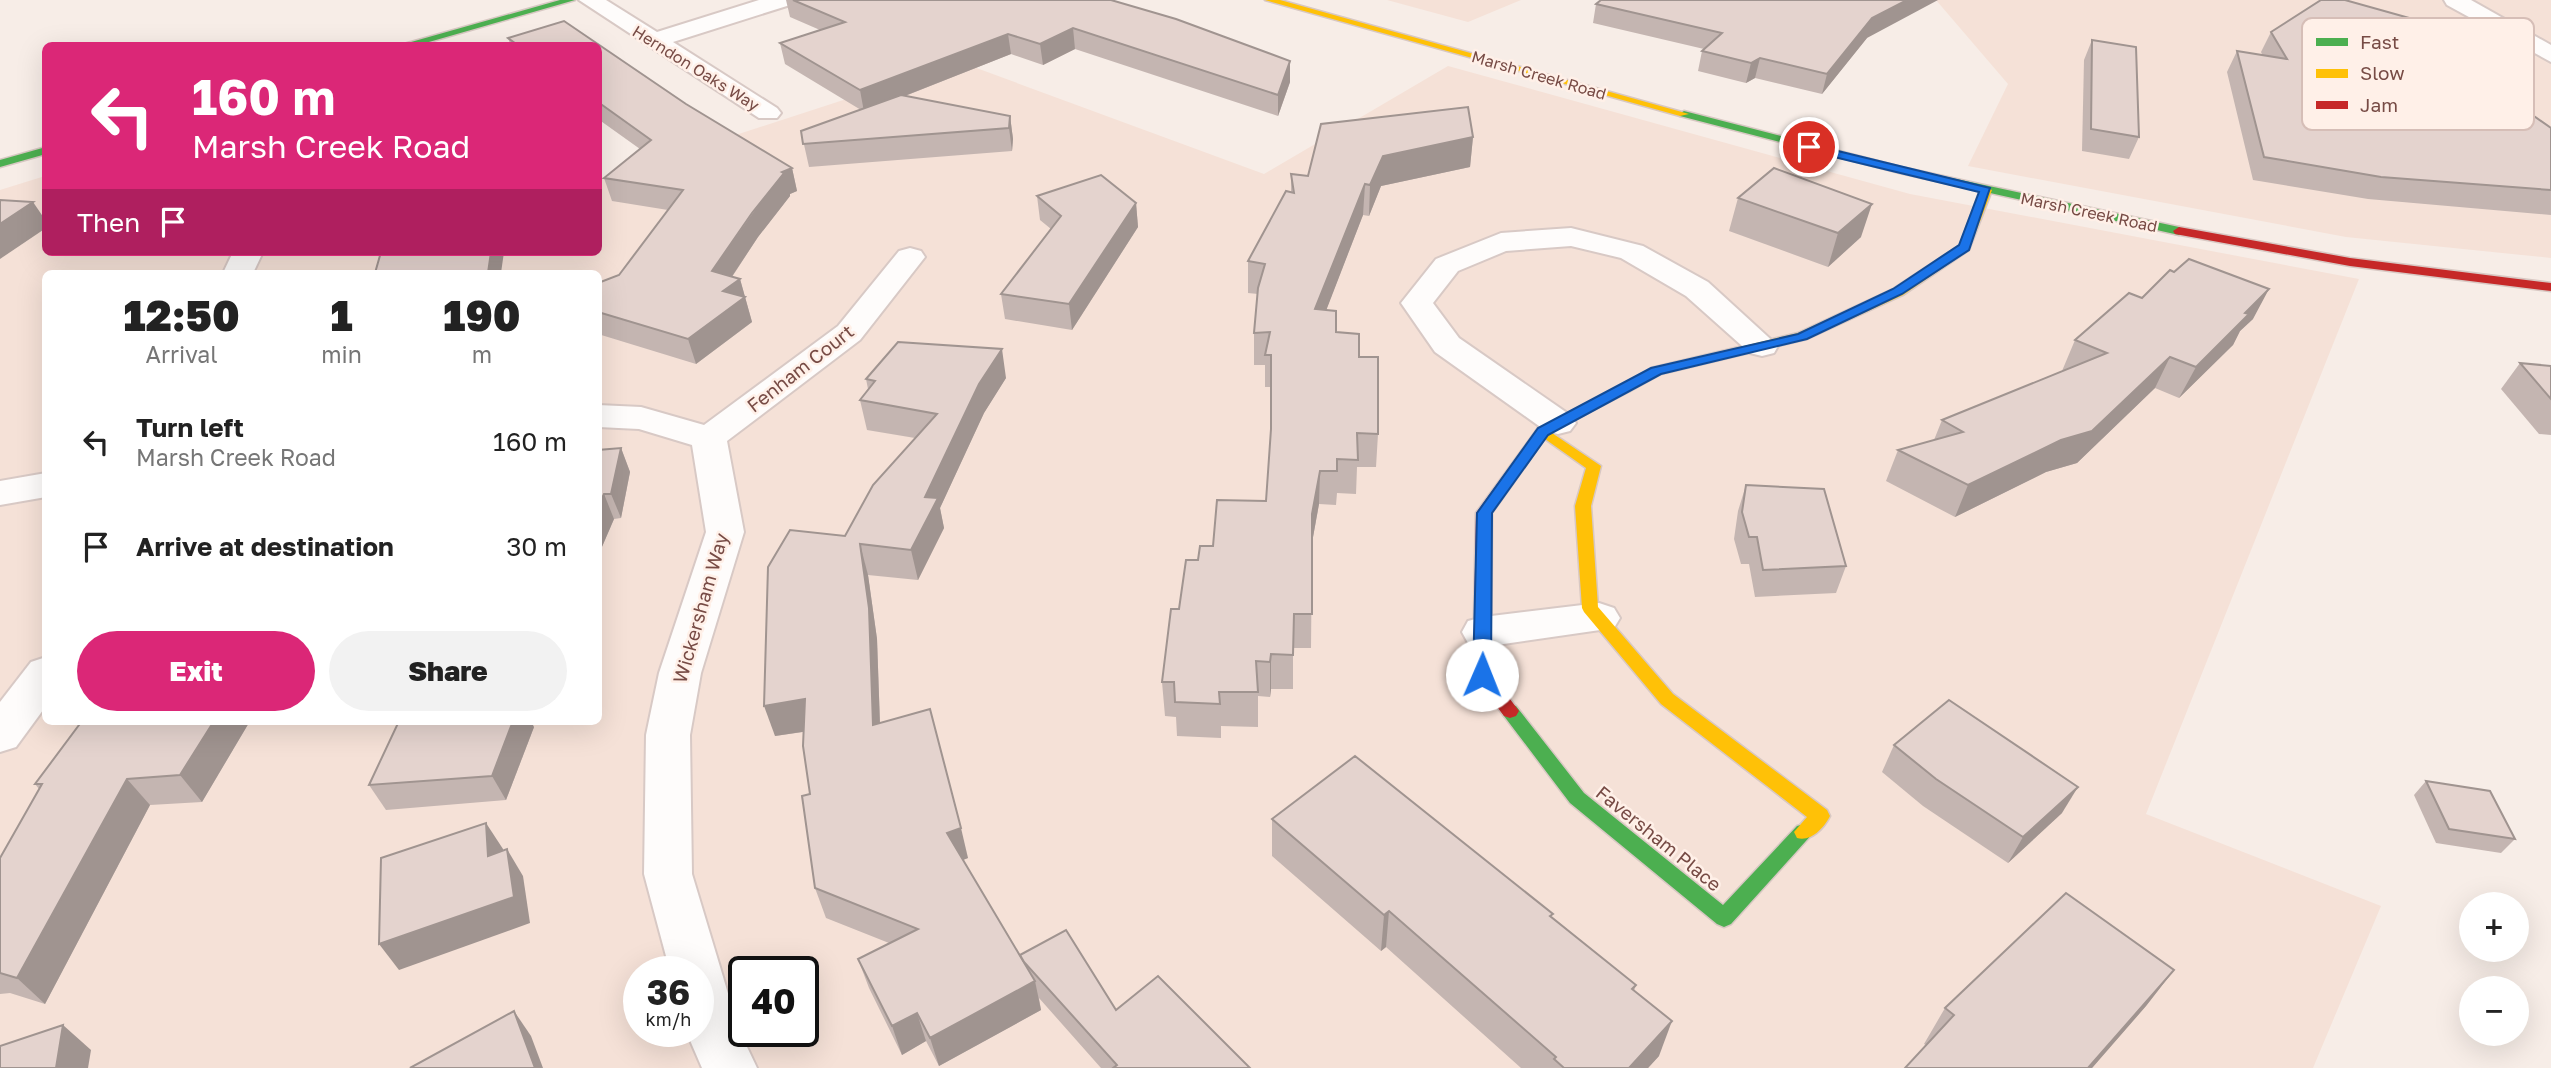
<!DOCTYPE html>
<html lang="en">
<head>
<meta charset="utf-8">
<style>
	body { margin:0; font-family:"Golos Text",sans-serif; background:#f2f2f2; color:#222; height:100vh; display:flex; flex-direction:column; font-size:26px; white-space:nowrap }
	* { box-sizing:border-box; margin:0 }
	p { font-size:23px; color:#767676 }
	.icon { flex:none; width:38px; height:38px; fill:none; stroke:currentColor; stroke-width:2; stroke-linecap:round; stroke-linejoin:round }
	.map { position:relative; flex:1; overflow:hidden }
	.sheet { position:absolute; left:42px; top:270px; width:560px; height:455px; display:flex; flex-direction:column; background:#fff; border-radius:10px; box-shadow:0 7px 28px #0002 }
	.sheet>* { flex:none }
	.guide { position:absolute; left:42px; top:42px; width:560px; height:214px; border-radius:10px; box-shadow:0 7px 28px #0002; background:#db2777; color:#fff; overflow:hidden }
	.tools { position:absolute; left:2459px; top:892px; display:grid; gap:14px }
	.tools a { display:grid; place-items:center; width:70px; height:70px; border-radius:50%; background:#fff; box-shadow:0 7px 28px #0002; font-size:35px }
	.speed { position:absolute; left:623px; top:956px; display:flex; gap:14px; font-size:35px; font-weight:700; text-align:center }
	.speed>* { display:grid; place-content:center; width:91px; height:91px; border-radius:50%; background:#fff; box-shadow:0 7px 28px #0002; line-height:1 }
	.speed small { font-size:18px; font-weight:400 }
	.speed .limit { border:4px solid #111; border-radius:10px; background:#fff; color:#111 }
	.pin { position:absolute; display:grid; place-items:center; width:60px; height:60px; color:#fff; margin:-30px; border:4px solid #fff; border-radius:50%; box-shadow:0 2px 7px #0007 }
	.me { position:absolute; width:77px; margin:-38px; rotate:1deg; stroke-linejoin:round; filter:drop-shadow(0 0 5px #0008) }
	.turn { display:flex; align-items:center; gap:24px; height:147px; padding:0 35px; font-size:32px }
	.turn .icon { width:91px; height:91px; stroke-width:2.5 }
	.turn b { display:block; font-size:49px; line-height:60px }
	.then { display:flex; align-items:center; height:66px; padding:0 35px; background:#0003; gap:14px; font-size:26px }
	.eta { display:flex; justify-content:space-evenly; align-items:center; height:119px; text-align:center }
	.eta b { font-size:42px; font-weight:800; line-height:49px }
	.cta { display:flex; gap:14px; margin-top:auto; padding:14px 35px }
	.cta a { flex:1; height:80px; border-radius:42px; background:#db2777; color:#fff; font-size:28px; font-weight:800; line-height:80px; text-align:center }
	.cta a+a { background:#f2f2f2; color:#222 }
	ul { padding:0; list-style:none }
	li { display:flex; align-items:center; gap:21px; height:105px; padding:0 35px }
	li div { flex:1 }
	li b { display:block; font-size:26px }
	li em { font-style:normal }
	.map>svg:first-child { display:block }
	.residential { fill:#f5e1d7; fill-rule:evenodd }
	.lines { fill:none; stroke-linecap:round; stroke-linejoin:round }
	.street-casing { stroke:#d8c9c5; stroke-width:4 }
	.fast-casing { stroke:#d8c8c3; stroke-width:3 }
	.slow-casing { stroke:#d8c8c3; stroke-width:3 }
	.jam-casing { stroke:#d8c8c3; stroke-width:3 }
	.street { fill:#fefcfb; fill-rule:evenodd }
	.fast { fill:#4caf50; fill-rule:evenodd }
	.slow { fill:#ffc107; fill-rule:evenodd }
	.jam { fill:#c62828; fill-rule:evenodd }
	.wall { fill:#c4b5b1 }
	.shaded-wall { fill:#a09490 }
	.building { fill:#e4d3ce; stroke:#a09490; stroke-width:2 }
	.route { fill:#1a73e8; stroke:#114b97; stroke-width:2 }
	.labels { text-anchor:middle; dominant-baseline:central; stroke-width:5; stroke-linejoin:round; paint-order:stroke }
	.far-street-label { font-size:16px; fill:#774b45; stroke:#fff0e8 }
	.street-label { font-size:19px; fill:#774b45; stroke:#fff0e8 }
	.key { fill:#fff0e8; stroke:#d6beb7; stroke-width:2 }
	.key-label { font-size:19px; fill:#774b45 }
</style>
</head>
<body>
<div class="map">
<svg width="2551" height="1068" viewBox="0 0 2551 1068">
	<rect width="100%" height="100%" fill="#f7ede7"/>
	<g class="residential">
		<path d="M1387 0H1521L1468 22Z"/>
		<path d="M1936 0H2551V258L2346 237 1968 166 2008 84Z"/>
		<path d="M960 62 1264 174 1448 66 1910 194 2359 279 2146 814 2381 906 2313 1068H0V190L45 176 46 252H598L599 174 604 178ZM46 273H598V721H46ZM639 971H698V1031H639ZM744 971H803V1031H744Z"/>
	</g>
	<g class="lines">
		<defs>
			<g id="street">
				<path d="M579 0H606L657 32 759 0H793L790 5 673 42 777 108 781 113 777 118H759Z"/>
				<path d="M2444 0H2471L2551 45V62L2447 5Z"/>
				<path d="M1571 228 1643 246 1708 282 1778 346 1774 353 1762 356 1750 353 1686 296 1621 258 1571 246 1506 251 1458 271 1433 303 1459 338 1570 415 1576 423 1570 431 1558 434 1546 431 1435 352 1401 303 1436 259 1501 233Z"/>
				<path d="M910 248 921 251 925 257 860 340 727 441 744 532 701 673 690 735 692 874 739 1030 757 1068H702L686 1031H698V971H670L644 874 646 735 659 673 706 532 692 445 639 429 598 427V405L641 407 704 425 838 326 899 251Z"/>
				<path d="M233 252H263L253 273H223Z"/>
				<path d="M46 473V497L0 505V481Z"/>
				<path d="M1599 603 1614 608 1620 618 1614 628 1483 647 1468 643 1462 632 1468 621 1483 617Z"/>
				<path d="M46 657V706L16 747 0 752V702L31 662Z"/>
			</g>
			<g id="fast">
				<path d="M560 0H575L415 46H397Z"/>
				<path d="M1684 111 1901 167 2179 227 2185 231 2179 235 1900 173 1680 116 1679 114Z"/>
				<path d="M46 147V154L0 167V160Z"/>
				<path d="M1510 704 1516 706 1584 793 1723 905 1797 826 1804 824 1811 826 1814 832 1731 924 1724 927 1717 924 1570 803 1504 716 1501 711 1504 706Z"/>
			</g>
			<g id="slow">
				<path d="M1265 0H1280L1689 114 1680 116Z"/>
				<path d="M1986 187 1992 190 1969 250 1903 295 1807 339 1661 374 1630 391H1620L1618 388 1651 368 1798 333 1893 289 1960 245 1980 190Z"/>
				<path d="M1543 427 1601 466 1591 506 1598 607 1673 694 1827 810 1830 816C1824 828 1811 842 1797 838L1794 832 1807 817 1661 704 1584 612 1582 608 1575 506 1586 468 1538 434 1536 431Z"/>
			</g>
			<g id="jam">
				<path d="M2179 227 2350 258 2551 283V291L2350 266 2175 234 2173 231Z"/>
				<path d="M1625 384 1630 385 1632 388 1630 391 1548 434 1492 513 1491 674 1519 711 1516 716 1510 718 1504 716 1473 675 1476 513 1538 428Z"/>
			</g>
		</defs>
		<use href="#street" class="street-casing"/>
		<use href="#fast" class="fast-casing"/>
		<use href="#slow" class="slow-casing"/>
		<use href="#jam" class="jam-casing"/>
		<use href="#street" class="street"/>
		<use href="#fast" class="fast"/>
		<use href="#slow" class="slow"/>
		<use href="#jam" class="jam"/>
	</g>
	<g class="wall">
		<path d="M786 0H1111L1290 61V82L1278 116 1075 49 1043 65 1011 54 905 96 1010 116 1013 139 1012 151 809 167 801 131 861 110 785 64 780 43 820 30 790 17Z"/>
		<path d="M1596 4 1867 38 1822 94 1755 78 1746 83 1698 71 1702 51 1704 49 1593 23Z"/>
		<path d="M564 21 686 104 792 168 797 191 790 194V196L758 237 732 277 740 279 752 322 696 364 598 334V283L619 275 668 210 612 201 604 178 640 149 598 119V46H511L508 38Z"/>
		<path d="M2271 32 2434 48 2418 62 2471 113 2551 128V215L2368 199 2253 180 2227 72 2237 51 2263 56 2261 52Z"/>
		<path d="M2092 40 2139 137 2129 159 2082 151 2084 60Z"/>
		<path d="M1473 137 1470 167 1381 186 1369 216 1363 215 1326 310 1336 332 1359 357 1378 434 1376 467H1357L1356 494 1337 493 1336 505 1319 504 1312 543 1311 648H1293V689H1271L1270 697 1258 696V727L1221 726V738L1177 736 1176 717 1165 716 1162 682 1179 609 1198 560 1266 501 1271 431V387H1265V365H1254V333L1258 294 1248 293V261L1291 193V174L1308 176Z"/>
		<path d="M1037 196 1136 203 1138 227 1072 330 1005 319 1001 294 1051 229 1040 220Z"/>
		<path d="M1738 198 1861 237 1828 267 1729 231Z"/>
		<path d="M2142 298 2253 319 2240 331 2233 345 2179 398 2155 388 2077 463 2046 472 1955 517 1886 481 1898 450 1934 440 1942 420 2062 371 2075 340Z"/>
		<path d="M2520 363 2551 366V435L2539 434 2501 389Z"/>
		<path d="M1006 378 984 413 940 508 944 528 918 580 868 575 877 639 880 723 968 858 963 860 1020 955 1116 1010 1250 1068H1101L1039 998 1041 1010 939 1066 926 1041 902 1055 869 988 858 959 889 943 826 918 815 888 810 794 803 732 775 736 845 536 915 438 867 430 860 400 868 389 866 379Z"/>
		<path d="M621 448 630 472 621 518 614 519 598 556V450Z"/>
		<path d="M1746 485 1846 566 1836 593 1755 597 1749 564H1741L1734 539 1738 511Z"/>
		<path d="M82 721H250L202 802 150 805 45 1004 10 993 0 994V858L39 789 35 784Z"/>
		<path d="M534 727 506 800 386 810 369 785Z"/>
		<path d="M1894 745 2062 813 2008 863 1923 806 1882 772Z"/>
		<path d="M2426 781 2515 839 2501 853 2436 843 2414 795Z"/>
		<path d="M1272 819 1552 917 1636 985 1634 991 1659 1056 1648 1068H1521L1386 947 1381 951 1272 856Z"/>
		<path d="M2174 970 2146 1006 2092 1068H1905L1926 1045 1924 1044 1945 1008Z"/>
	</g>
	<g class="shaded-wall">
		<path d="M1907 0H1938L1867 38 1822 94 1827 74 1872 18Z"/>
		<path d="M1073 28 1075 49 1043 65 1040 44Z"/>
		<path d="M2445 28 2434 48 2400 78 2412 57Z"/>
		<path d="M1008 34 1011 54 864 112 860 90Z"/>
		<path d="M1760 58 1755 78 1746 83 1751 63Z"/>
		<path d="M1290 61V82L1278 116V95Z"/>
		<path d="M1010 116 1013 139 1012 151 1009 128Z"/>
		<path d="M1473 137 1470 167 1381 186 1369 216 1370 185 1383 156Z"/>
		<path d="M792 168 797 191 790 194V196L758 237 719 296 712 271 782 172Z"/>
		<path d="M1365 184 1363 215 1314 342 1315 309Z"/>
		<path d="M33 202 46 221V228L0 259V224Z"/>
		<path d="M1136 203 1138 227 1072 330 1069 304Z"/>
		<path d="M1872 204 1861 237 1828 267 1838 233Z"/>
		<path d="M491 252H504L501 273H488Z"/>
		<path d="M740 279 752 322 696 364 688 339 723 291Z"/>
		<path d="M2269 289 2253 319 2240 331 2233 345 2179 398 2196 367 2245 313Z"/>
		<path d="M1002 349 1006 378 984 413 940 508 944 528 918 580 911 550 925 497 979 384Z"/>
		<path d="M2170 357 2155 388 2077 463 2046 472 1955 517 1968 485Z"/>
		<path d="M621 448 630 472 621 518 611 494Z"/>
		<path d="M1320 471 1319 504 1311 548 1312 514Z"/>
		<path d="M604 494 614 519 598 556V507Z"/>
		<path d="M860 544 868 575 877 639 881 755 873 725Z"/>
		<path d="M1271 654V689L1270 697V662Z"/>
		<path d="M805 699 815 730 775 736 764 706Z"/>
		<path d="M214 721H250L202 802 180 775Z"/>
		<path d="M513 721H531L534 727 506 800 492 776Z"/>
		<path d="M127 779 150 805 45 1004 17 978Z"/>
		<path d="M2078 787 2062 813 2008 863 2023 837Z"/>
		<path d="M486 823 503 849 505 882 488 856Z"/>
		<path d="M961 828 968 858 955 863 947 833Z"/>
		<path d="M507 849 523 876 530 923 399 970 379 944Z"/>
		<path d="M1389 911 1386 947 1381 951 1384 915Z"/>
		<path d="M2174 970 2146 1006 2092 1068H2088Z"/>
		<path d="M1035 981 1041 1010 939 1066 930 1038Z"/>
		<path d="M514 1011 531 1036 543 1068H535Z"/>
		<path d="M917 1013 926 1041 902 1055 892 1026Z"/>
		<path d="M1672 1021 1659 1056 1648 1068H1629Z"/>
		<path d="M63 1025 91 1050 88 1068H56Z"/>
	</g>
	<g class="building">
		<path d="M793 0H1111L1176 19 1290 61 1278 95 1073 28 1040 44 1008 34 860 90 780 43 845 22Z"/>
		<path d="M1601 0H1907L1872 18 1827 74 1760 58 1751 63 1702 51 1722 33 1596 4Z"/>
		<path d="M2321 0H2345L2445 28 2412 57 2471 113 2531 114 2551 128V190L2381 177 2264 157 2237 51 2287 59 2271 32Z"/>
		<path d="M564 21 686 104 792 168 782 172 784 173 752 213 712 271 740 279 723 291 745 297 688 339 598 312V283L619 275 683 190 604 178 651 140 598 102V46H519L508 38Z"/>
		<path d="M2092 40 2136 47 2139 137 2091 129Z"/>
		<path d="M901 95 1010 116 1009 128 803 144 801 131Z"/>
		<path d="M1468 107 1473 137 1383 156 1370 185 1365 184 1315 309 1336 311V332L1359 334V357H1378V434L1357 433 1358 460 1337 459V471H1320L1312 514V614H1294L1293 655 1271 654 1270 662 1256 661 1258 692H1219L1220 704 1175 702 1174 682H1162L1171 609H1179L1186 560H1198L1200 546H1213L1217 500 1266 501 1271 429V355H1265L1270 332 1254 333 1258 288 1265 264 1248 261 1286 191 1294 193 1291 174 1308 176 1321 124Z"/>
		<path d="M1774 168 1872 204 1838 233 1738 198Z"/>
		<path d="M1101 175 1136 203 1069 304 1001 294 1061 216 1037 196Z"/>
		<path d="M0 200 33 202 0 224Z"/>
		<path d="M381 252H491L488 273H375Z"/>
		<path d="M2189 259 2269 289 2245 313 2249 314 2196 367 2170 357 2092 431 2061 440 1968 485 1898 450 1963 432 1942 420 2107 353 2075 340 2129 293 2142 298 2170 270 2174 272Z"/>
		<path d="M898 342 1002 349 979 384 925 497 938 498 911 550 860 544 869 608 873 725 930 709 961 828 947 833 1035 981 930 1038 917 1013 892 1026 858 959 918 929 815 888 802 796 810 794 803 746 805 699 764 706 768 567 790 530 845 536 873 485 937 414 860 400 875 381 866 379Z"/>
		<path d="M2520 363 2551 366V399Z"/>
		<path d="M621 448 611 494H604L598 507V450Z"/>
		<path d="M1746 485 1824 489 1846 566 1763 570 1757 537H1749L1742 512Z"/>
		<path d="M1949 700 2078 787 2023 837 1936 779 1894 745Z"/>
		<path d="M82 721H214L180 775 127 779 17 978 0 973V858L42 784H35Z"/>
		<path d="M399 721H513L492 776 369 785Z"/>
		<path d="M1355 756 1553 914 1550 916 1636 985 1632 989 1672 1021 1629 1068H1564L1554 1059 1556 1057 1389 911 1384 915 1272 819Z"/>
		<path d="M2426 781 2490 791 2515 839 2449 829Z"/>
		<path d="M486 823 488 856 507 849 514 897 379 944 381 858Z"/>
		<path d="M2066 893 2174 970 2088 1068H1905L1954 1015 1945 1008Z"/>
		<path d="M1066 930 1116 1010 1158 976 1250 1068H1113L1117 1065 1024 962 1020 955Z"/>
		<path d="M514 1011 535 1068H410Z"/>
		<path d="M63 1025 56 1068H0V1046Z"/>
	</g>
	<path class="route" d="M1809 144 1990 188 1969 250 1902 294 1807 339 1661 374 1548 435 1492 513 1491 675 1482 682 1476 680 1473 675 1477 513 1538 428 1651 368 1798 334 1893 289 1959 245 1979 192 1805 150V145Z"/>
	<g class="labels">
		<g class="far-street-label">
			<text transform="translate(696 68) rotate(32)">Herndon Oaks Way</text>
			<text transform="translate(1539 75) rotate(16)">Marsh Creek Road</text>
			<text transform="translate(2089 212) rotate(12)">Marsh Creek Road</text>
		</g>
		<g class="street-label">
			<text transform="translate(800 368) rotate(-38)">Fenham Court</text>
			<text transform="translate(700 608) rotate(-74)">Wickersham Way</text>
			<text transform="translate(1659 838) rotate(39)">Faversham Place</text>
		</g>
	</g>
	<rect x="2302" y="18" width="232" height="112" rx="10" class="key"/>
	<rect x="2316" y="38" width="32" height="8" fill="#4caf50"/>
	<rect x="2316" y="69" width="32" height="9" fill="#ffc107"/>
	<rect x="2316" y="101" width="32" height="8" fill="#c62828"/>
	<g class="key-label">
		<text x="2360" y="49">Fast</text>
		<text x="2360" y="80">Slow</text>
		<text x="2360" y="112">Jam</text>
	</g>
</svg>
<div class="tools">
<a>+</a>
<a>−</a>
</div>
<div class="speed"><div>36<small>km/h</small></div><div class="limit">40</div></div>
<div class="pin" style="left:1809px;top:147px;background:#d93025"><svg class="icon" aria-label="arrive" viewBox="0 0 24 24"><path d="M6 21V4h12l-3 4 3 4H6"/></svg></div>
<svg class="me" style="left:1482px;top:675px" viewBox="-20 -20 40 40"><circle r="19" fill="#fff"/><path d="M0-13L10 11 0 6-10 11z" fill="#1a73e8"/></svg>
<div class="guide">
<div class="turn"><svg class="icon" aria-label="left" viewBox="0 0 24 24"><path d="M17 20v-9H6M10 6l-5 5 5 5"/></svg><div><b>160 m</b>Marsh Creek Road</div></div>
<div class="then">Then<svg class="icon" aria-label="arrive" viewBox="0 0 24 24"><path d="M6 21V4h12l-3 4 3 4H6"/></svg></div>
</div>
<section class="sheet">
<div class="eta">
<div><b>12:50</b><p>Arrival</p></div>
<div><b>1</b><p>min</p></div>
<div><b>190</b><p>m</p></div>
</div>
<ul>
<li><svg class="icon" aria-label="left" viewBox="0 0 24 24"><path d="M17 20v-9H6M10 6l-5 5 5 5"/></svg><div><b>Turn left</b><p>Marsh Creek Road</p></div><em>160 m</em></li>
<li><svg class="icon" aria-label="arrive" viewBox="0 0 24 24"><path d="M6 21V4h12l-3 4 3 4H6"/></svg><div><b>Arrive at destination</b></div><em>30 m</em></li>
</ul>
<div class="cta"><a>Exit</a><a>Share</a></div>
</section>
</div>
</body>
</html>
